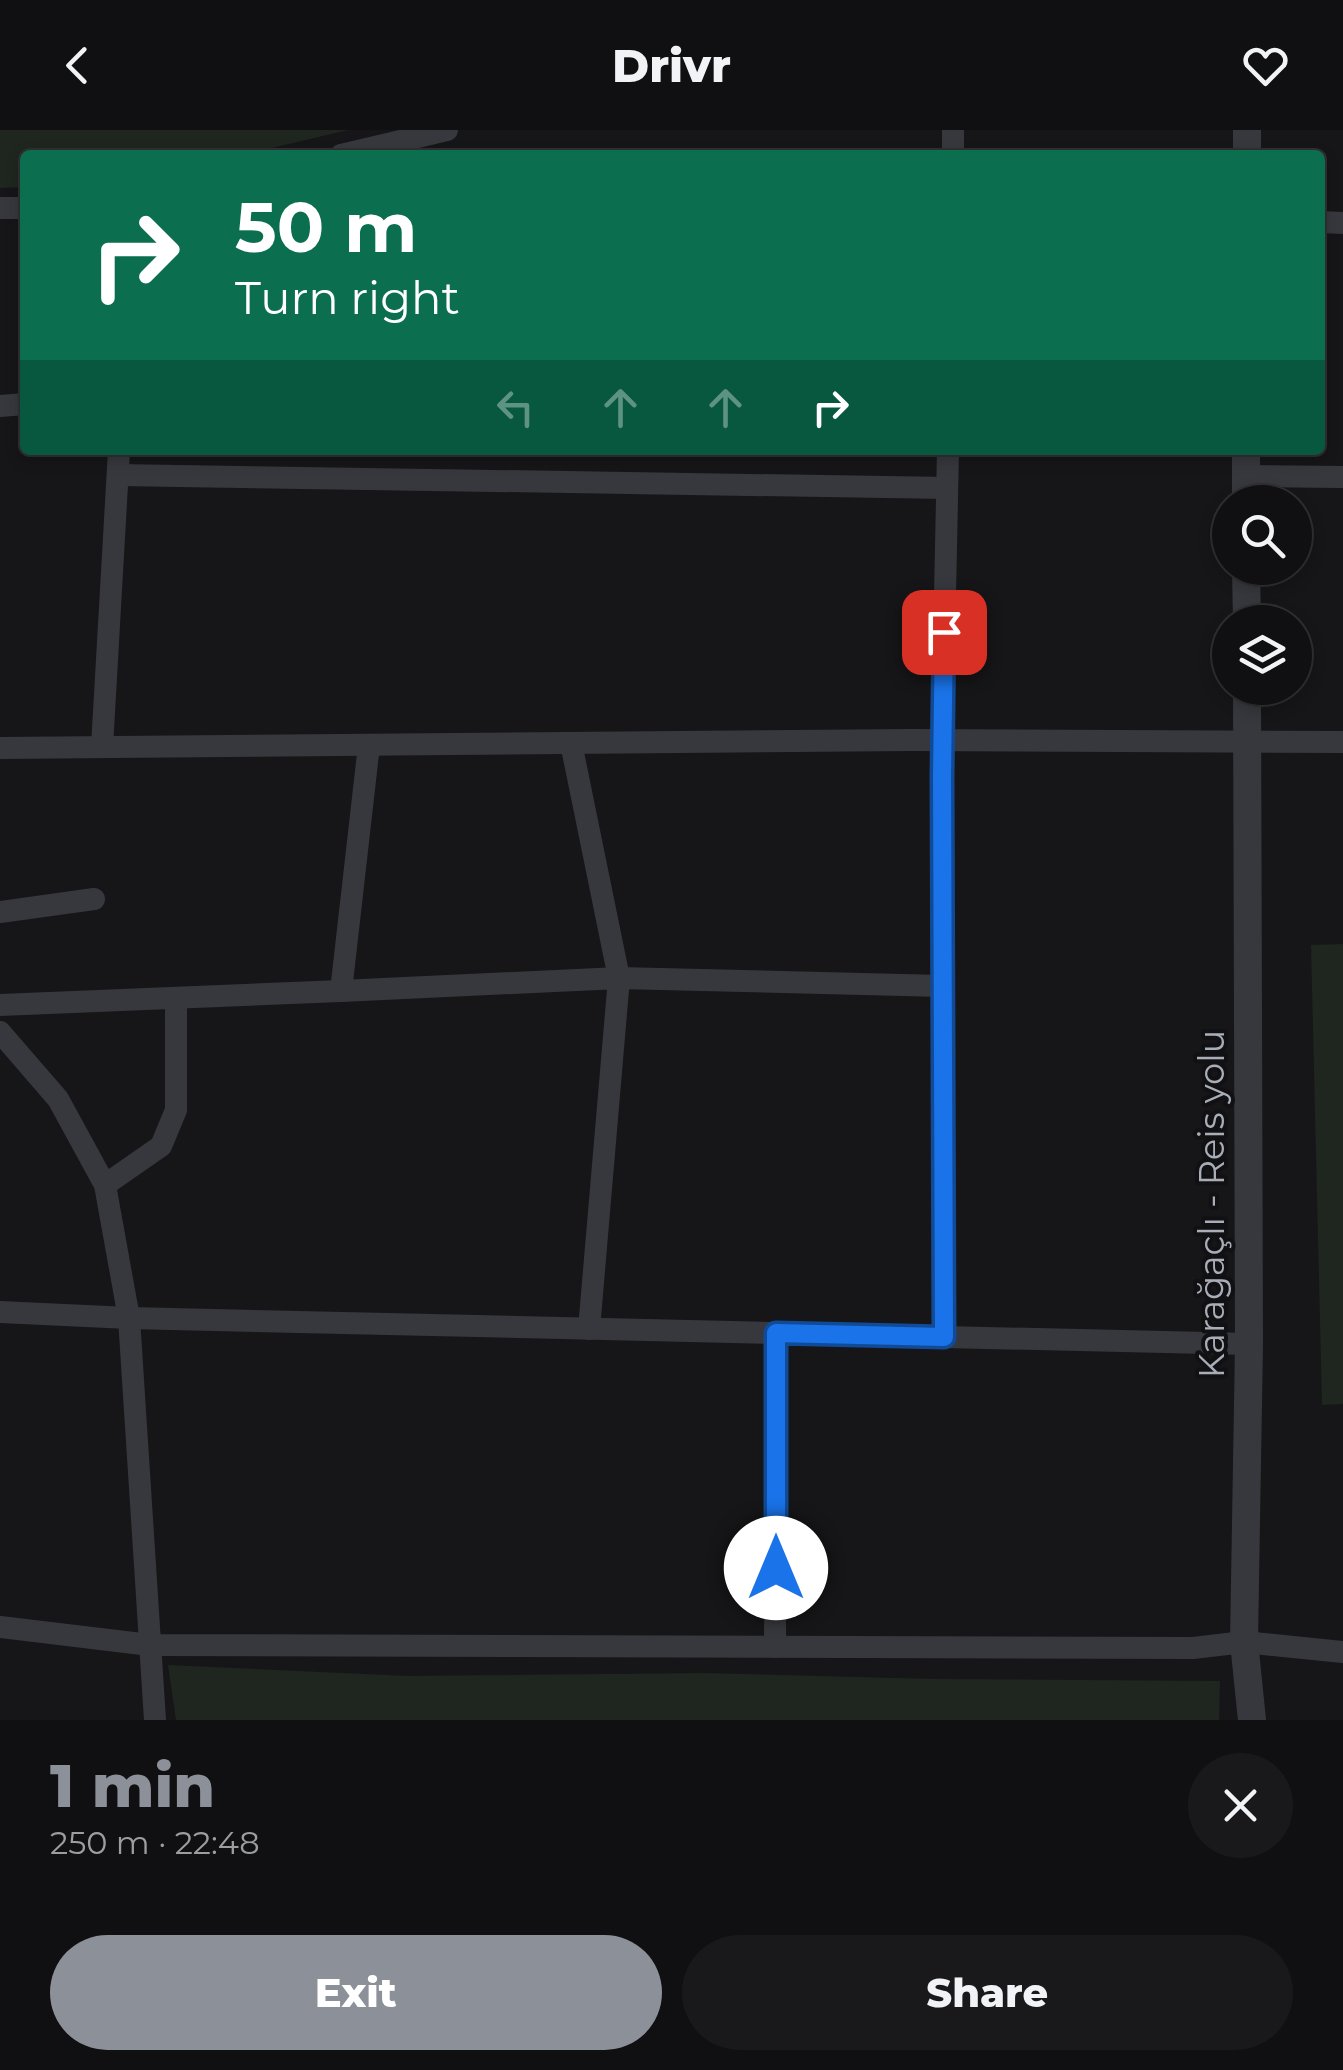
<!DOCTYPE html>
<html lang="en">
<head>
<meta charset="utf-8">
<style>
	body { margin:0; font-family:Montserrat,sans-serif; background:#19191b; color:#f1f3f6; height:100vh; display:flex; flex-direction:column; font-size:38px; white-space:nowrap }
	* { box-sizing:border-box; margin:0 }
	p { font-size:32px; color:#9c9d9f }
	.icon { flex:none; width:55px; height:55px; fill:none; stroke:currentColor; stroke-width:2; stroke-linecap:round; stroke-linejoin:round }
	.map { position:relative; height:1590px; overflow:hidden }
	.panel { display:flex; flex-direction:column; background:#101012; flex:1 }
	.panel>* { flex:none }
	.banner { position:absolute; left:20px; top:20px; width:1305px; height:305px; border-radius:10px; box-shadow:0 5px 15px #0003,0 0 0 2px #303032; background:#0b6e4f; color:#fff; overflow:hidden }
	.tools { position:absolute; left:1212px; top:355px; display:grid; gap:20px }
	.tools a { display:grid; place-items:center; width:100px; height:100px; border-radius:50%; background:#101012; box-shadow:0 5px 15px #0003,0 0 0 2px #303032; font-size:50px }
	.pin { position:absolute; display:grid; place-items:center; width:85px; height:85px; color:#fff; margin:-42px; border-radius:20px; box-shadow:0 5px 15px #0006 }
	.me { position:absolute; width:110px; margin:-55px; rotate:0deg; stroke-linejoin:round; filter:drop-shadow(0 0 8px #0008) }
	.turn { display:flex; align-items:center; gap:35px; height:210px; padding:0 50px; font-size:45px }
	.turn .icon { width:130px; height:130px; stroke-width:2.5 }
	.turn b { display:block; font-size:70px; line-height:85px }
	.lanes { display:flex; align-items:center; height:95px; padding:0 50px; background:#0003; justify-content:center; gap:50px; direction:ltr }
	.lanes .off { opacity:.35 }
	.round { display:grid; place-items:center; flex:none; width:105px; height:105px; border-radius:52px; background:#19191b }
	.headline { display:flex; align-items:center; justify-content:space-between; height:170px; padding:0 50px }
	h1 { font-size:60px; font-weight:800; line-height:75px; color:#8c9099 }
	.cta { display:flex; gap:20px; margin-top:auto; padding:20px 50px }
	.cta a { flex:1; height:115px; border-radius:60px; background:#8c9099; color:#fff; font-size:40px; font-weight:800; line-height:115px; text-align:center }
	.cta a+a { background:#19191b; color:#f1f3f6 }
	header { display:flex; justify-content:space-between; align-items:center; height:130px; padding:0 50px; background:#101012; font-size:45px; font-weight:800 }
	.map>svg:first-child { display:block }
	.green { fill:#1e261f }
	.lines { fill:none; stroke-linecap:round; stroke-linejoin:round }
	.minor { stroke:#37383d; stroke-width:22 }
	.tertiary { stroke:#37383d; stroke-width:28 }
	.route-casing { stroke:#114b97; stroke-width:25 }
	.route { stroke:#1a73e8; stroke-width:18 }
	.labels { text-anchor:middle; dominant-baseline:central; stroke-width:8; stroke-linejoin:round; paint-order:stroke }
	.street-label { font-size:35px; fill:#a8adb8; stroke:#111113 }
</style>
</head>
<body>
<header><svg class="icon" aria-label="back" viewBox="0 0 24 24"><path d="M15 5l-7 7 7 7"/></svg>Drivr<svg class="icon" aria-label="heart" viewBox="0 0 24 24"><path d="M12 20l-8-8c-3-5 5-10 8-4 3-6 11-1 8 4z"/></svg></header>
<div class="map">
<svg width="1343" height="1590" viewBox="0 0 1343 1590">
	<rect width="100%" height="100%" fill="#161618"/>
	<g class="green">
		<path d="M0 0H348L242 25H25V57L0 58Z"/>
		<path d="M1343 814V1274L1322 1275 1311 815Z"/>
		<path d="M168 1535 408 1546 704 1543 934 1549 1220 1551 1219 1590H176Z"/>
	</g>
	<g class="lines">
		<g class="minor">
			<path d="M953 0V25"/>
			<path d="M341 25 447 0"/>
			<path d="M0 78H25"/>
			<path d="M1320 92 1343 93"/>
			<path d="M0 276 25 274"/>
			<path d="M118 345 947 358"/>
			<path d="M1246 346 1343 347"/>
			<path d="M571 613 619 848 943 856"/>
			<path d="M369 615 341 861 619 848 589 1199"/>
			<path d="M102 617 119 320"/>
			<path d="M0 618 912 610 1343 612"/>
			<path d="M0 782 94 769"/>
			<path d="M0 875 341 861"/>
			<path d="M0 902 58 969 105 1055 129 1188 155 1590"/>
			<path d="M105 1055 161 1016 176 980V869"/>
			<path d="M0 1182 129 1188 1249 1214"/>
			<path d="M945 1207 942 610 948 320"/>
			<path d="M0 1497 150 1515 1193 1518 1244 1512 1343 1522"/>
			<path d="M775 1517 776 1203"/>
		</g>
		<g class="tertiary">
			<path d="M1247 25V0"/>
			<path d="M1246 320V372"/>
			<path d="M1246 438 1247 492"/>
			<path d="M1247 558 1249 1214 1244 1512 1252 1590"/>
		</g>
	</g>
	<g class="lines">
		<defs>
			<path id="route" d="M776 1438V1203L944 1207 942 645 944 502"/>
		</defs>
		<use href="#route" class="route-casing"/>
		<use href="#route" class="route"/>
	</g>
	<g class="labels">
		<g class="street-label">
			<text transform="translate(1211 1074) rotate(-90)">Karağaçlı - Reis yolu</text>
		</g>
	</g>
</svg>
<div class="tools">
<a><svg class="icon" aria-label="search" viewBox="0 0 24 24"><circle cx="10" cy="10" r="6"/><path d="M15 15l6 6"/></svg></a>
<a><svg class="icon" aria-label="layers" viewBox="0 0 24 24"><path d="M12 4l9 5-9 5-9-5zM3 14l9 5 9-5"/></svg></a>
</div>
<div class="pin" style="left:944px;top:502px;background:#d93025"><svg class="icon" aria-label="arrive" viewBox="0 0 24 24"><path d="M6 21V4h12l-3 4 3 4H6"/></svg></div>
<svg class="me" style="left:776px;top:1438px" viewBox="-20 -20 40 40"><circle r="19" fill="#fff"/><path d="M0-13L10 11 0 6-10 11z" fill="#1a73e8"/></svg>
<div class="banner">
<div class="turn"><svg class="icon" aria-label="right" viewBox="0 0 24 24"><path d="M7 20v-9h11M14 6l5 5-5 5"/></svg><div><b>50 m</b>Turn right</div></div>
<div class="lanes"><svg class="icon off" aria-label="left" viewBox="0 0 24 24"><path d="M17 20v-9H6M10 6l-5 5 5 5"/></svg><svg class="icon off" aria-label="ahead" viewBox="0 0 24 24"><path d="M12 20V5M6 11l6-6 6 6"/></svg><svg class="icon off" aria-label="ahead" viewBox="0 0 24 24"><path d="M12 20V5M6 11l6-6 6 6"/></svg><svg class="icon" aria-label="right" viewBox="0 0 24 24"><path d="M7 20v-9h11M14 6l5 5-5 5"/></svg></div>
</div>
</div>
<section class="panel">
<div class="headline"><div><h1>1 min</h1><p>250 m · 22:48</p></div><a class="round"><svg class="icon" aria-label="close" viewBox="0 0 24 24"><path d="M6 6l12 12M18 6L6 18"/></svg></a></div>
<div class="cta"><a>Exit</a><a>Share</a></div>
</section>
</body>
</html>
